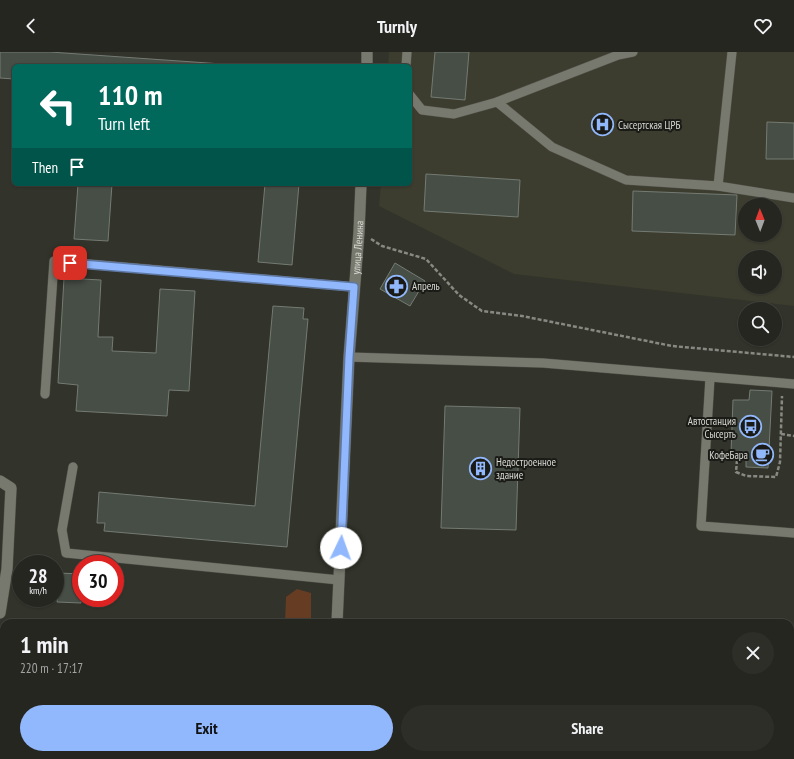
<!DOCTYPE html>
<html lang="en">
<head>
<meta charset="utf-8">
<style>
	body { margin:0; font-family:"PT Sans Narrow",sans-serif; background:#2e2e29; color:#f1f3f6; height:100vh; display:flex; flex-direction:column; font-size:15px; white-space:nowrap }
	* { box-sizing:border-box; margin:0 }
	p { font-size:13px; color:#a4a5a5 }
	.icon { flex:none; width:22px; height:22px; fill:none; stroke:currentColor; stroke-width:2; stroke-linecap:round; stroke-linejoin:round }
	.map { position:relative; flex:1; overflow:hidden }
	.panel { position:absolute; left:0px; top:567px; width:794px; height:140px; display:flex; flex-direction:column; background:#262620; border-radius:12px 12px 0 0; box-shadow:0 1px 3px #0004,0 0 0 1px #42433e }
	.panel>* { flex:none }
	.banner { position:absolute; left:12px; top:12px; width:400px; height:122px; border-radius:6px; box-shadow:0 1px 3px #0004,0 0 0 1px #42433e; background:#00695c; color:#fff; overflow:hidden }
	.needle { width:26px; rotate:359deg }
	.tools { position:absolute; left:738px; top:146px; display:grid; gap:8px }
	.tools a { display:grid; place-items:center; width:44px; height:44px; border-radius:50%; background:#262620; box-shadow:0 1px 3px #0004,0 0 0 1px #42433e; font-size:20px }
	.speed { position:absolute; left:12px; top:503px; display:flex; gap:8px; font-size:20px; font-weight:700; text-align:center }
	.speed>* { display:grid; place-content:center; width:52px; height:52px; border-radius:50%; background:#262620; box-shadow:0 1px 3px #0004,0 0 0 1px #42433e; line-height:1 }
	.speed small { font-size:10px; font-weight:400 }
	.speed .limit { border:6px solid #d22; background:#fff; color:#111 }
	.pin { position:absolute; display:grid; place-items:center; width:34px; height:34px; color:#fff; margin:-17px; border-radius:8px; box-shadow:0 2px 6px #0006 }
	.me { position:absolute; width:44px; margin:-22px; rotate:3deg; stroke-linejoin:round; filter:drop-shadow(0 0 3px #0008) }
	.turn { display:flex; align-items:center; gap:14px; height:84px; padding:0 20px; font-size:18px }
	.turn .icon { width:52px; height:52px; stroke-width:2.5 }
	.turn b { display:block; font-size:28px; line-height:34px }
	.then { display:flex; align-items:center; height:38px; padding:0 20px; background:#0003; gap:8px; font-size:15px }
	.round { display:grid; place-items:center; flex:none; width:42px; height:42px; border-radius:21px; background:#2e2e29 }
	.headline { display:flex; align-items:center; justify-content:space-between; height:68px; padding:0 20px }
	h1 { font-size:24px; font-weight:700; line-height:30px }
	.primary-button { display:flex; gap:8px; margin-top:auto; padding:8px 20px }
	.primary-button a { flex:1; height:46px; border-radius:24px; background:#91b8fd; color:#111; font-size:16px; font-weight:700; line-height:46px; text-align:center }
	.primary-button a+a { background:#2e2e29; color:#f1f3f6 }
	header { display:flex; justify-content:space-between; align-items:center; height:52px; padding:0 20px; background:#262620; font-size:18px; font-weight:700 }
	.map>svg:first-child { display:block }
	.built { fill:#3c3d2e; fill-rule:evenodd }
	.green { fill:#663c23 }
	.building { fill:#474e46; stroke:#747b73 }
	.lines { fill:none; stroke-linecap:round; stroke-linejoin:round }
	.service-casing { stroke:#4f4f48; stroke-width:10 }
	.minor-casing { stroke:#4f4f48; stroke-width:12 }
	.path { stroke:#888982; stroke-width:2.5; stroke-dasharray:4 2; stroke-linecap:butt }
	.service { stroke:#78796e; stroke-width:9 }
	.minor { stroke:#78796e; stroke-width:11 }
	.route-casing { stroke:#5e78a4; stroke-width:10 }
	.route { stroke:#91b8fd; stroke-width:7 }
	.labels { text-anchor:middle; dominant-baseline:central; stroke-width:4; stroke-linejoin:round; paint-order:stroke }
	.poi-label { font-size:11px; fill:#d7d8d2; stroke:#1a1a16; text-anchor:start }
	.street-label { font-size:11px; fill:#d7d8d2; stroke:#1a1a16 }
</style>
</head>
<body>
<header><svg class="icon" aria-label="back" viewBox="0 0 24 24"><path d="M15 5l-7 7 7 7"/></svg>Turnly<svg class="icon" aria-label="heart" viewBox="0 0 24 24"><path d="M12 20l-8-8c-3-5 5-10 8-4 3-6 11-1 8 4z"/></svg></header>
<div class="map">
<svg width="794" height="707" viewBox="0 0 794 707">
	<rect width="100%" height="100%" fill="#32332a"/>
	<path class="built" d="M389 0H794V254L514 222 379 154 381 132H410V14H388ZM745 153H775V183H745ZM745 205H775V235H745Z"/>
	<path class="green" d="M297 537 311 541V571H285L286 545Z"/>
	<g class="building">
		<path d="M0 0H50L251 14H14V27L0 26Z"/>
		<path d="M435 0H469L465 48 431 45Z"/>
		<path d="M767 70 794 71V107H766Z"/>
		<path d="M426 122 520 128 518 165 424 159Z"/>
		<path d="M78 132H112L108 189 74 187Z"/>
		<path d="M265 132H299L292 213 258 210Z"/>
		<path d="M633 139 737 143 735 183 632 179Z"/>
		<path d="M395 211 425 229 410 254 380 237Z"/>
		<path d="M64 226 101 228 98 285H113L112 299 156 301 160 237 195 239 189 339 169 338 167 364 76 359 78 333 58 331Z"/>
		<path d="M273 254 304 256 303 267H308L287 495 104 479 105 471H97L99 440 255 454Z"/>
		<path d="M750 338 772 339 768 416 746 415V401H731L733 348H749Z"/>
		<path d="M445 354 520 356 516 478 441 476Z"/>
		<path d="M59 521 81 522V551L57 550Z"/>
		<path d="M26 703H66L65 707 26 704Z"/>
		<path d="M91 703H115L114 707H91Z"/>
		<rect x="128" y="703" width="26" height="4"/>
		<rect x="195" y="703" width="30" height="4"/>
		<path d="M505 703 540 704V707H505Z"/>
		<path d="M247 704 273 706V707H247Z"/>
	</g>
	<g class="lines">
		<defs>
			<g id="service">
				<path d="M406 14 407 0"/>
				<path d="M410 43 422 58 454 62 497 50 618 3 633 0"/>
				<path d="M497 50 552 95 626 128 718 134 794 146"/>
				<path d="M718 134 732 0"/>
				<path d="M349 305 543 311 794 332"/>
				<path d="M710 326 701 474 794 481"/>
				<path d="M45 342 54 209 354 235"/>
				<path d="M73 415 62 478 66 501 339 528"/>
			</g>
			<g id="minor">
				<path d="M367 14V0"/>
				<path d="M0 429 11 436 7 517 0 561"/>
				<path id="s1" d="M337 571 349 305 359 180 361 132"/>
				<path d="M331 707V703"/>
				<path d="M676 707V703"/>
			</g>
		</defs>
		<use href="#service" class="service-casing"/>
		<use href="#minor" class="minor-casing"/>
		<g class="path">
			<path d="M371 187 382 194 426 207 459 243 482 259 522 264 672 294 794 305"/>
			<path d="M781 382 794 384"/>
			<path d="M737 408 736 420 746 424 776 425 780 410 782 344"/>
		</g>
		<use href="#service" class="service"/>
		<use href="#minor" class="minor"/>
	</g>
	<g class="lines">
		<defs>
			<path id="route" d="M70 211 354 235 349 305 341 496"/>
		</defs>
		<use href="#route" class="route-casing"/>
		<use href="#route" class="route"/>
	</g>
	<defs>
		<symbol id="hospital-ring" viewBox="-11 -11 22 22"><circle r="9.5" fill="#1a1a16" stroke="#91b8fd" stroke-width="1.5"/><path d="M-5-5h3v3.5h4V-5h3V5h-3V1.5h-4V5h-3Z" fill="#91b8fd"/></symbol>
		<symbol id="pharmacy-ring" viewBox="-11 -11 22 22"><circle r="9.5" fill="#1a1a16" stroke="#91b8fd" stroke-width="1.5"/><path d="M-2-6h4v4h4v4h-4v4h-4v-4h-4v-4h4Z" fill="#91b8fd"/></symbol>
		<symbol id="bus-ring" viewBox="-11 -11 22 22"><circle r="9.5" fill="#1a1a16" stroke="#91b8fd" stroke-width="1.5"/><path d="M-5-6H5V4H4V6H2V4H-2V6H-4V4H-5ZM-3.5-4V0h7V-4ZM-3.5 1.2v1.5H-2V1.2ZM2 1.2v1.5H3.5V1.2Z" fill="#91b8fd"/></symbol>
		<symbol id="cafe-ring" viewBox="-11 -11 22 22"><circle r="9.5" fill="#1a1a16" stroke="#91b8fd" stroke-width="1.5"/><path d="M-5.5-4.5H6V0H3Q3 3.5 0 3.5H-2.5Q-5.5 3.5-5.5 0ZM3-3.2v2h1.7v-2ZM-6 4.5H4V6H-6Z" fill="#91b8fd"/></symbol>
		<symbol id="building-ring" viewBox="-11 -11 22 22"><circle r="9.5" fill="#1a1a16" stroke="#91b8fd" stroke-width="1.5"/><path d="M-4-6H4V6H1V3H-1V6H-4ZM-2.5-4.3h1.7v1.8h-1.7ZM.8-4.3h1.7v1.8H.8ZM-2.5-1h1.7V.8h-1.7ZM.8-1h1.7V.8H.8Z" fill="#91b8fd"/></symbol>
	</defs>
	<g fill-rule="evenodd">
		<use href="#hospital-ring" x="590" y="60" width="25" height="25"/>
		<use href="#pharmacy-ring" x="384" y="222" width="25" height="25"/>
		<use href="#bus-ring" x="738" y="362" width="25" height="25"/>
		<use href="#cafe-ring" x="750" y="390" width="25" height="25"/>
		<use href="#building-ring" x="468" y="404" width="25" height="25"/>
	</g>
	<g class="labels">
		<g class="poi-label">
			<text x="618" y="73">Сысертская ЦРБ</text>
			<text x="412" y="234">Апрель</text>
			<text x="736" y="369" text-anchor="end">Автостанция<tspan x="736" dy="13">Сысерть</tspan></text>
			<text x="748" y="403" text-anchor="end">КофеБара</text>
			<text x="496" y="410">Недостроенное<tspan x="496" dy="13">здание</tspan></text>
		</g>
		<g class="street-label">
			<text stroke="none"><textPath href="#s1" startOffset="376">улица Ленина</textPath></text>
		</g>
	</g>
</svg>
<div class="tools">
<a><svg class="needle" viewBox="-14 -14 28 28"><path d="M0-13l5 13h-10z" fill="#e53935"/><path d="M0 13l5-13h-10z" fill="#a4a5a5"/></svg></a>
<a><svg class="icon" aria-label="sound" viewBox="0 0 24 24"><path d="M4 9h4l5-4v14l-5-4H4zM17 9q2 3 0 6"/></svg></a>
<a><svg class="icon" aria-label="search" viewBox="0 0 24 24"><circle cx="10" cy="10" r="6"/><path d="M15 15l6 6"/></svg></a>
</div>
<div class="speed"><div>28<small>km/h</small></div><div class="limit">30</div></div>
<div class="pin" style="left:70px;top:211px;background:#d93025"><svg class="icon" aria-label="arrive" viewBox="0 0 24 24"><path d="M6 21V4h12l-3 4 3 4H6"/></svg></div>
<svg class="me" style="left:341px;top:496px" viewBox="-20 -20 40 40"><circle r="19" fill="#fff"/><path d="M0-13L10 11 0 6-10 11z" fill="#91b8fd"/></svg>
<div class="banner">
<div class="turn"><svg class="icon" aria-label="left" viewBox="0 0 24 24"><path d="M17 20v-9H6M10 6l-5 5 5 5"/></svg><div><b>110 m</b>Turn left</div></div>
<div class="then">Then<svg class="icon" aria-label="arrive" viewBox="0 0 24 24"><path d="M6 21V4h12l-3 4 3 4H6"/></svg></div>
</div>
<section class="panel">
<div class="headline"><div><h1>1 min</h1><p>220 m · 17:17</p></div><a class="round"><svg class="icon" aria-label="close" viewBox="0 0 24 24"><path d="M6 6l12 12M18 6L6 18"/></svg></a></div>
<div class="primary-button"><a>Exit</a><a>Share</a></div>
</section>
</div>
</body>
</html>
